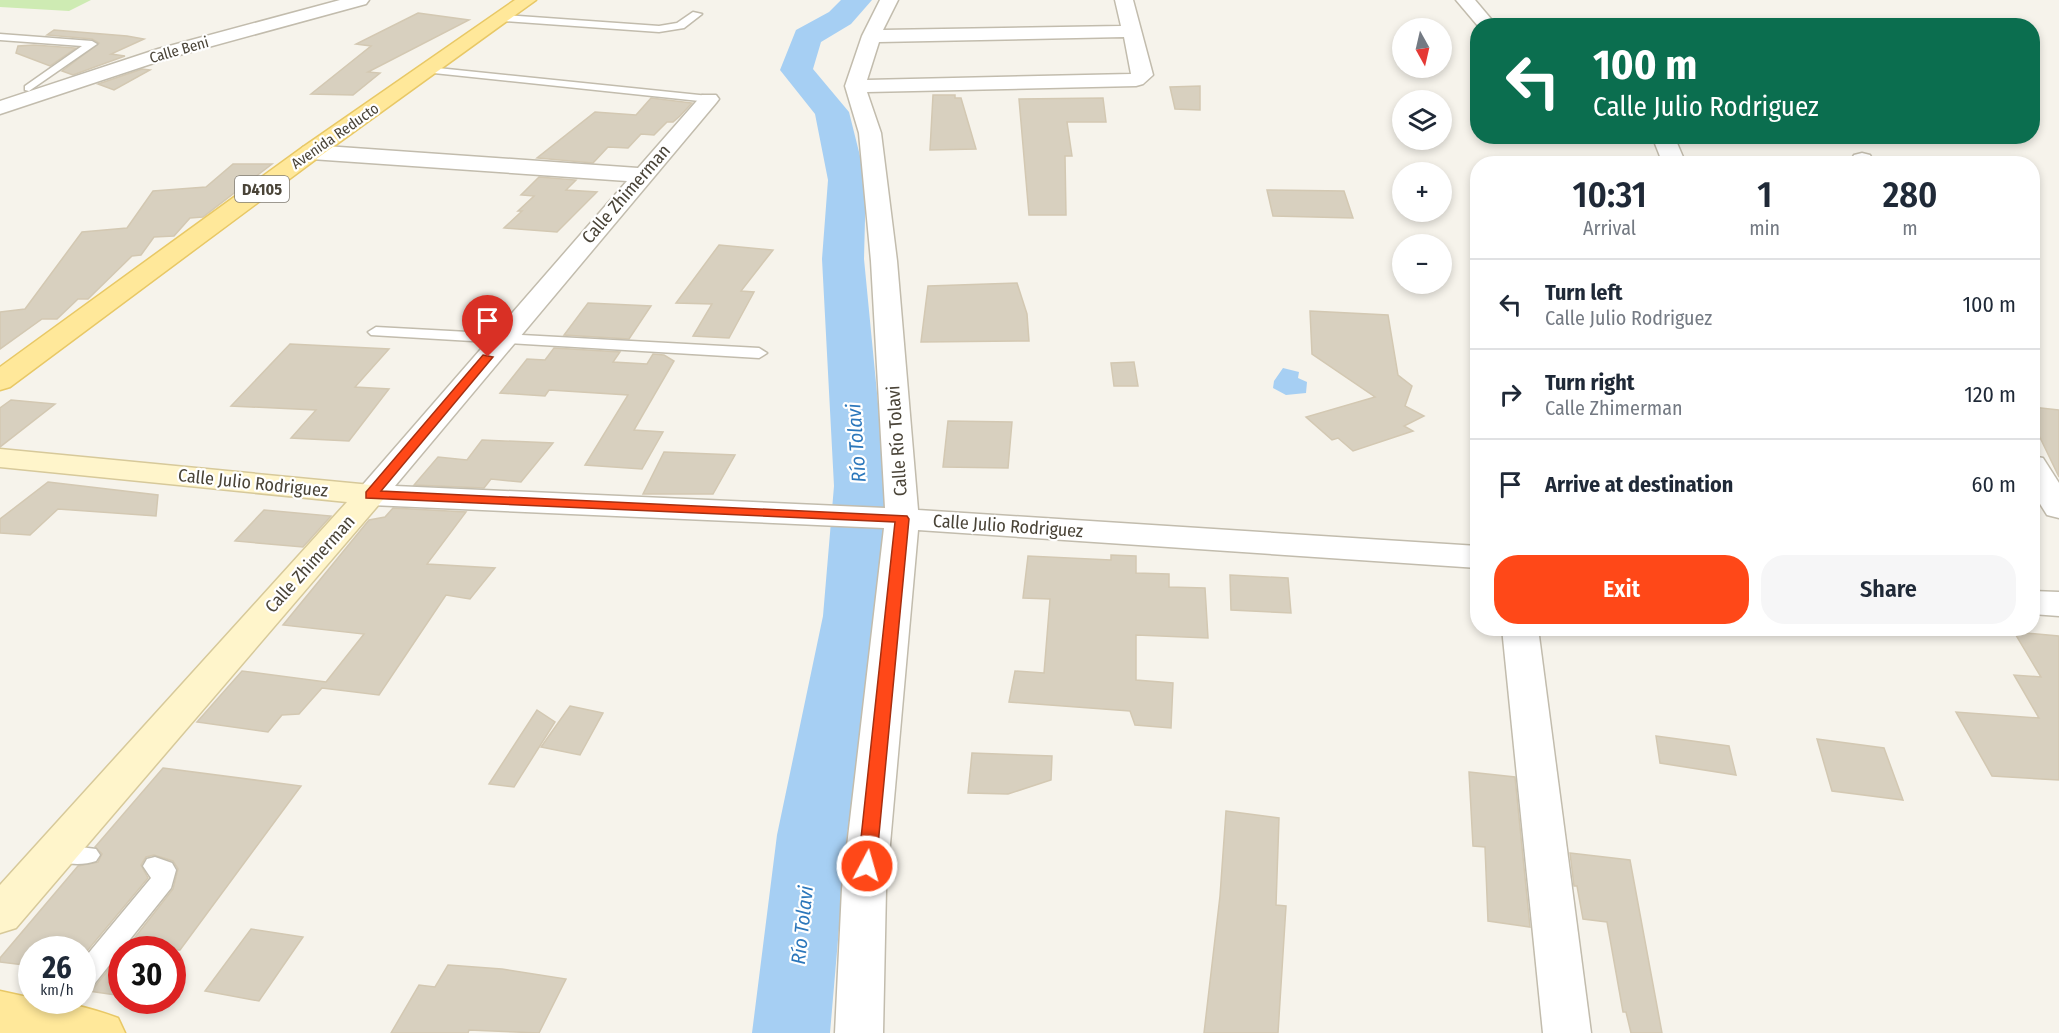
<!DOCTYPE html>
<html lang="en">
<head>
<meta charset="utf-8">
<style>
	body { margin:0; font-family:"Fira Sans Condensed",sans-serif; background:#f6f6f7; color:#1f2937; height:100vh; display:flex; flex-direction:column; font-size:22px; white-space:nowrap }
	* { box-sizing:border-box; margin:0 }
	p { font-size:20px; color:#747a83 }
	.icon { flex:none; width:33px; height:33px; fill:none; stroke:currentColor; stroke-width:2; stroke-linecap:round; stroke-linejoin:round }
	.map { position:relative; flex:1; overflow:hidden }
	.drawer { position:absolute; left:1470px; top:156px; width:570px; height:480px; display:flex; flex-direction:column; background:#fff; border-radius:24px; box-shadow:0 3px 9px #0003 }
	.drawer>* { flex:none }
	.banner { position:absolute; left:1470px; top:18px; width:570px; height:126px; border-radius:24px; box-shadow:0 3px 9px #0003; background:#0b6e4f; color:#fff; overflow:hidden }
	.needle { width:39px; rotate:172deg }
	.buttons { position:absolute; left:1392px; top:18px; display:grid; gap:12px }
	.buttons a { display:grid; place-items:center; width:60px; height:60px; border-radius:50%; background:#fff; box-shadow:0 3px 9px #0003; font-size:30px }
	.speed { position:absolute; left:18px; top:936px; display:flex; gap:12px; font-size:30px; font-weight:700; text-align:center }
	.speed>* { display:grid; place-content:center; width:78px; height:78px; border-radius:50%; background:#fff; box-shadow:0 3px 9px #0003; line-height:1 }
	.speed small { font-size:15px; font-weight:400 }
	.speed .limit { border:9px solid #d22; background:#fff; color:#111 }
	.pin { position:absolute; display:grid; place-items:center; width:51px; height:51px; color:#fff; margin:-62px -26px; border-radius:50% 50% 50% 0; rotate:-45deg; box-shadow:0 0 6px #0007 }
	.pin .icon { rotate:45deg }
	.me { position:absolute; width:66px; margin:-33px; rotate:6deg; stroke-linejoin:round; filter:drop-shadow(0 0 4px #0008) }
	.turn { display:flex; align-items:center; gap:21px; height:126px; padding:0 24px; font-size:27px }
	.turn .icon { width:78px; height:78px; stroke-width:2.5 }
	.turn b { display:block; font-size:42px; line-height:51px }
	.eta { display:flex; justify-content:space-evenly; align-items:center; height:102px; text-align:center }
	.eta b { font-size:36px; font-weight:600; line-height:42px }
	.primary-button { display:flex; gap:12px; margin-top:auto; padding:12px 24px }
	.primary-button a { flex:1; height:69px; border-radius:24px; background:#ff4818; color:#fff; font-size:24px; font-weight:600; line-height:69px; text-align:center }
	.primary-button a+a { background:#f6f6f7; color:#1f2937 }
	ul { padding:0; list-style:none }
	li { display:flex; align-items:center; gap:18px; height:90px; padding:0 24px; border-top:2px solid #e0e1e3 }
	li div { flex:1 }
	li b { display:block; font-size:22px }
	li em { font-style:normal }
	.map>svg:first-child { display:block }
	.green { fill:#ceebb3 }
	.water { fill:#a6cff3 }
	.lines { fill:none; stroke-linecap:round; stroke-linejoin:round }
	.river { fill:#a6cff3; fill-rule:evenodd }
	.building { fill:#d8d0bf; stroke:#d3c8b2; stroke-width:1.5 }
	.lane-casing { stroke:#c2bcad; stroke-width:3 }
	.street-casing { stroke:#c2bcad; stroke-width:3 }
	.secondary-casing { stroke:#d7c99a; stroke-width:3 }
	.primary-casing { stroke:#e8c866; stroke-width:3 }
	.lane { fill:#fff; fill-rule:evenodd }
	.street { fill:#fff; fill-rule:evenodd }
	.secondary { fill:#fff5cb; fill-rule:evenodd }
	.primary { fill:#ffe89a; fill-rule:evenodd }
	.route { fill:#ff4818; stroke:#a62f10; stroke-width:1.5 }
	.labels { text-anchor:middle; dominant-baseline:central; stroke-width:4.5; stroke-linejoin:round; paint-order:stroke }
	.far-street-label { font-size:15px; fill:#4a4438; stroke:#fff }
	.shield { fill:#fff; stroke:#807c74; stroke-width:1.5 }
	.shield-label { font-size:16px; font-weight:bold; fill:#4a4438 }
	.street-label { font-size:18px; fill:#4a4438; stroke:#fff }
	.water-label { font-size:20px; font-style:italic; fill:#2c77bb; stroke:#fff }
</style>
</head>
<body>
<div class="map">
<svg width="2059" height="1033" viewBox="0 0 2059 1033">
	<rect width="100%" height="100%" fill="#f6f3eb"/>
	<path class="green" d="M0 0H91L69 11 0 7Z"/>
	<path class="water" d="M1283 368 1299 372 1298 378 1307 382 1306 393 1286 395 1273 388 1274 381Z"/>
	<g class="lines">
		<path class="river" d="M841 0H872L851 24 821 42 813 69 849 112 866 180 864 259 886 486 881 616 847 835 830 1033H752L777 835 823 616 834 486 822 259 828 180 815 114 780 70 796 30 829 12Z"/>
	</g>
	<g class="building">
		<path d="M418 13 469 20 368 72 380 73 353 95 311 94 371 46 356 44Z"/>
		<path d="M54 30 127 36 144 39 111 54 125 56 73 75 62 71 99 43 92 39 47 35Z"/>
		<path d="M34 45 76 48 50 66 16 53 18 46Z"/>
		<path d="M142 69 150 70 114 90 98 84Z"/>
		<path d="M1200 86V110L1175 109 1170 87Z"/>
		<path d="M933 95H955V98H961L976 149 930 150Z"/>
		<path d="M651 98 692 103 680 116 673 122H667L654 135 641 134 628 148 608 147 593 163 537 158 595 112 636 115Z"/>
		<path d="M1103 98 1106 122H1067L1072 156H1065L1066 215H1029L1019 99Z"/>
		<path d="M233 164H272L203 217 190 218 174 236 154 237 141 255 132 256 88 299H78L57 319H42L0 349V312L25 309 82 232 127 228 153 191 206 187Z"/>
		<path d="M539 177 576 180 566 190 597 192 557 232 504 228 522 211H518L534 196 521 195Z"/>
		<path d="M1267 190 1344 191 1353 218 1273 216Z"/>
		<path d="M719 245 773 250 741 291 754 292 729 338 693 336 712 304 676 303Z"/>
		<path d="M1017 283 1027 314 1029 341 921 342 928 286Z"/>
		<path d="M588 303 651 306 629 339 564 335Z"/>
		<path d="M1310 311 1388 315 1398 375 1412 386 1405 406 1424 416 1404 426 1413 431 1353 451 1338 438 1332 440 1306 417 1375 397 1312 354Z"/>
		<path d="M290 344 389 349 355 387 389 389 349 441 291 438 316 410 231 406Z"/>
		<path d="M554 348 620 352 613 362 647 364 653 354 664 355 674 361 634 430 663 432 642 469 585 465 628 395 549 390 545 396 500 393 527 359 545 360Z"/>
		<path d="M1134 362 1138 386H1114L1111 363Z"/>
		<path d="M11 400 55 404 0 447V408Z"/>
		<path d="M2032 407 2059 410V477L2032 421Z"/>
		<path d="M948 421 1012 422 1008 468 943 467Z"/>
		<path d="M482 440 553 443 521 482 491 479 484 488 414 485 438 457 467 460Z"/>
		<path d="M664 452 735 455 713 494H643Z"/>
		<path d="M48 482 158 495 156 516 58 509 30 535 0 533V519Z"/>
		<path d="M393 508 466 512 427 564 495 568 470 599 446 595 379 695 322 688 299 714 282 715 268 732 197 722 242 671 326 682 364 634 283 625 369 520 385 517Z"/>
		<path d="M264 510 331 516 303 547 235 541Z"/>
		<path d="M1111 555 1136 556V573L1169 574V587L1205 588 1208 638 1136 635V680L1173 683 1171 728 1135 725 1130 711 1009 702 1015 671 1044 673 1050 599 1023 598 1028 556 1111 560Z"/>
		<path d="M1230 575 1288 578 1291 613 1231 610Z"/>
		<path d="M2014 632 2059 636V780L1992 776 1956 712 2039 718 2014 675 2041 677Z"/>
		<path d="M570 706 603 713 580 755 541 747Z"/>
		<path d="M537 710 555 722 514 787 489 784Z"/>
		<path d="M1656 736 1729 746 1736 775 1660 763Z"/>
		<path d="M1817 739 1884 748 1903 800 1832 791Z"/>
		<path d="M972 753 1052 756 1051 780 1008 794 968 793Z"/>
		<path d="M163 768 301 786 180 950H125L173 889 178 869 173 861 154 855 146 857 141 865 148 878 82 957V950H32V966L0 962V958L78 866 98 862 102 854 95 847Z"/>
		<path d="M1469 772 1515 777 1530 927 1488 921 1485 847 1473 846Z"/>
		<path d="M1226 811 1279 818 1276 905 1286 906 1278 1033H1204L1220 896Z"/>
		<path d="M1570 853 1630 860 1662 1033H1631L1626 1012H1623L1607 922 1583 919 1577 886H1574Z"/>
		<path d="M251 929 303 937 259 1001 205 991Z"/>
		<path d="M122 953V996L89 991 93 989Z"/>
		<path d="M448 965 502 969 566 979 539 1033 469 1030 468 1033H391L419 985 435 987Z"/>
	</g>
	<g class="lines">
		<defs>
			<g id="lane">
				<path d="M693 12 702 14 684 28 659 32 503 21 498 18 503 15 659 26 677 23Z"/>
				<path d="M0 34 92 41 97 44 29 91 25 90V86L82 46 0 40Z"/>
				<path d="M428 67 709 96 715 99 709 102 424 72V68Z"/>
				<path d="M376 327 759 348 767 353 759 358 371 335 368 332Z"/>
				<path d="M57 844 96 849 100 855 96 861C82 866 63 864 49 859L45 853 49 847Z"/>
				<path d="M155 857 172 863 176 870 171 888 91 988 82 991V961L151 878 143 866 147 859Z"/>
			</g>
			<g id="street">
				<path d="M340 0H369L366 4 172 57 0 114V101L158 49Z"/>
				<path d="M880 0H898L883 30 1121 26 1115 0H1133L1153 75 1143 84 1136 86 867 92 881 133 897 261 918 510 1478 546V568L918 530 886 889 883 1033H835L842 889 884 528 371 505 360 502 355 495 360 488 627 181 311 159 303 157 300 152 303 147 311 145 638 168 702 95H716L719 99 716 103 395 486 885 508 871 261 859 133 845 86 862 36ZM1124 37 1131 74 867 80 879 42Z"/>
				<path d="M1456 0H1475L1497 26H1478Z"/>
				<path d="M1652 136H1674L1686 164H1663Z"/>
				<path d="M1862 153 1870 155 1875 164H1852L1851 160 1854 155Z"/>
				<path d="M2032 456 2043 458 2059 483V518L2047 515 2032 491Z"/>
				<path d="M2032 591 2059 592V616L2032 614Z"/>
				<path d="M1502 628H1538L1591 1033H1543Z"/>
			</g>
			<path id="secondary" d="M0 449 371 485 382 488 387 495 16 928 0 933V885L347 502 0 467Z"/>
			<g id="primary">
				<path d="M515 0H536L319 157 10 387 0 390V367L303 147Z"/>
				<path d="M0 991 32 998V1000C60 1000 91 1008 118 1018L125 1033H0Z"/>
			</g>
		</defs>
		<use href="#lane" class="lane-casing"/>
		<use href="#street" class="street-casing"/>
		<use href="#secondary" class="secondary-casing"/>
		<use href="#primary" class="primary-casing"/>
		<use href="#lane" class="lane"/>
		<use href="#street" class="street"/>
		<use href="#secondary" class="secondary"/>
		<use href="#primary" class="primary"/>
	</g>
	<path class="route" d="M483 355 493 357 381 491 907 516 909 519 876 866 873 871H861L858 866 895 522 366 498V492Z"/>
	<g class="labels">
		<g class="far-street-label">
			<text transform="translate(179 50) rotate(-16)">Calle Beni</text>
			<text transform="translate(335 136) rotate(-35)">Avenida Reducto</text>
		</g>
		<rect class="shield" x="235" y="176" width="54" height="26" rx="4.5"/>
		<g class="shield-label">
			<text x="262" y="189">D4105</text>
		</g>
		<g class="street-label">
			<text transform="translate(626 194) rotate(-49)">Calle Zhimerman</text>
			<text transform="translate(897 441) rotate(-94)">Calle Río Tolavi</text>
			<text transform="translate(253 483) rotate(6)">Calle Julio Rodriguez</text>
			<text transform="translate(1008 526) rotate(4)">Calle Julio Rodriguez</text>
			<text transform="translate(310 564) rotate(-48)">Calle Zhimerman</text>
		</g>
		<g class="water-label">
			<text transform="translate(856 443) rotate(-94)">Río Tolavi</text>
			<text transform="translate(802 925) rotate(-84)">Río Tolavi</text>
		</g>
	</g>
</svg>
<div class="buttons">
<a><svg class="needle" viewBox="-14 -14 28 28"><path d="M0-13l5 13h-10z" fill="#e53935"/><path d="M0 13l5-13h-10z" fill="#747a83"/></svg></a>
<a><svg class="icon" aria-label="layers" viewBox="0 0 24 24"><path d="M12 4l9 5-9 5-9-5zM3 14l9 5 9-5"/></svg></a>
<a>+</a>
<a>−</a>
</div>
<div class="speed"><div>26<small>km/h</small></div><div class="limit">30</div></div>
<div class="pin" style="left:488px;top:357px;background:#d93025"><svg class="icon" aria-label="arrive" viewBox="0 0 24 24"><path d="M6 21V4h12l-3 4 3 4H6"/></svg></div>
<svg class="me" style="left:867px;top:866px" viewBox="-20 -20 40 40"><circle r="17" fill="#ff4818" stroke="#fff" stroke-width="3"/><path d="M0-11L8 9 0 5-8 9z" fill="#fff"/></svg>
<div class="banner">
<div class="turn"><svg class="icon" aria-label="left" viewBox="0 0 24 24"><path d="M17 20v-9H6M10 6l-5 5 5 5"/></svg><div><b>100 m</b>Calle Julio Rodriguez</div></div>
</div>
<section class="drawer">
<div class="eta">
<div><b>10:31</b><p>Arrival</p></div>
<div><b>1</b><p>min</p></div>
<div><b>280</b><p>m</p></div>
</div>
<ul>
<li><svg class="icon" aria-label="left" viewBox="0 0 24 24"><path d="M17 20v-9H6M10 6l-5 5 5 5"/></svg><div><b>Turn left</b><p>Calle Julio Rodriguez</p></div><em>100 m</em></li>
<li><svg class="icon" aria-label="right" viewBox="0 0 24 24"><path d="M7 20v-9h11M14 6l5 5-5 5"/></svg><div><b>Turn right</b><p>Calle Zhimerman</p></div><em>120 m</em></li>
<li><svg class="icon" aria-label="arrive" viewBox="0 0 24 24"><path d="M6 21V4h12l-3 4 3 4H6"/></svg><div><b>Arrive at destination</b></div><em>60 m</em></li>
</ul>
<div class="primary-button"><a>Exit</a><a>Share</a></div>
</section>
</div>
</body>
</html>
